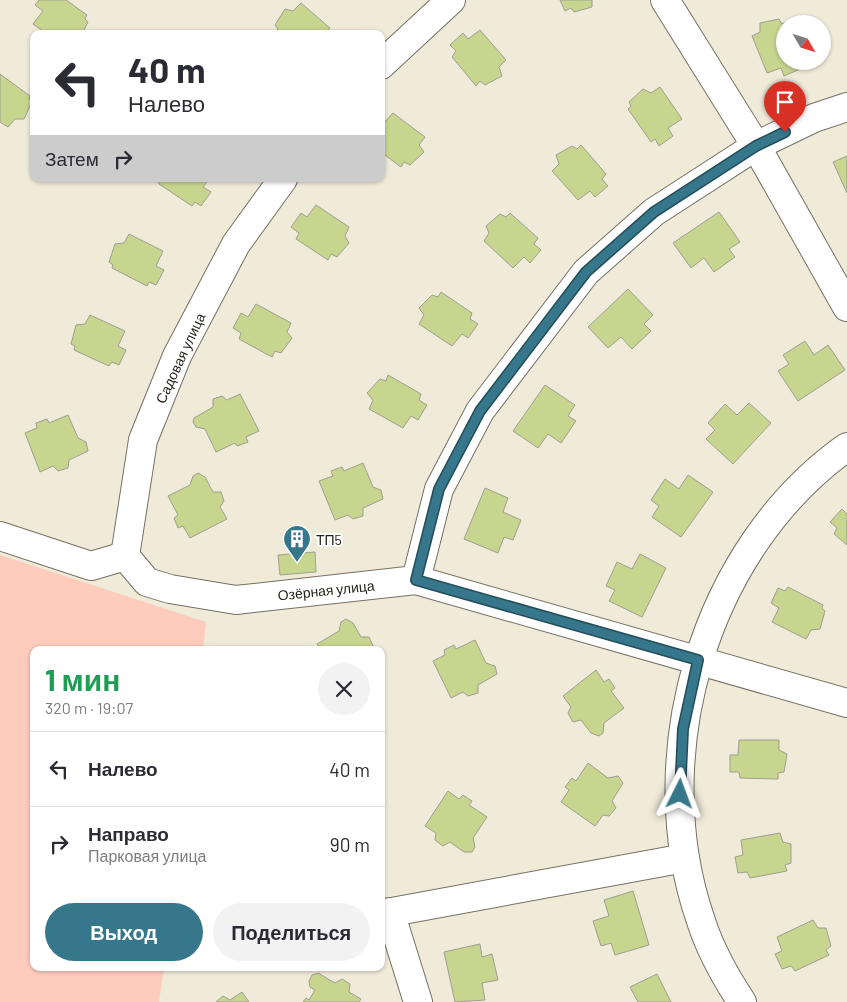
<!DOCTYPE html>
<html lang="ru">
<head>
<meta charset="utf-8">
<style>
	body { margin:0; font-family:Barlow,sans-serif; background:#f2f2f3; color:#2b2b33; height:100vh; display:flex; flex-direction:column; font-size:19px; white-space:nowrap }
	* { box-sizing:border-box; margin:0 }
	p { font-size:16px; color:#7c7c81 }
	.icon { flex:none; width:28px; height:28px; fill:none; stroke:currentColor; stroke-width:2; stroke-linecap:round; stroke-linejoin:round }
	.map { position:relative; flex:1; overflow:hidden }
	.side { position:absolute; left:30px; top:646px; width:355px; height:325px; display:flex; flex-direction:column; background:#fff; border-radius:10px; box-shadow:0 1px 4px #0004 }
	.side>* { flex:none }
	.guide { position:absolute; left:30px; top:30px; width:355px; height:152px; border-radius:10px; box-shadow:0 1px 4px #0004; background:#fff; color:#2b2b33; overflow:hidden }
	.needle { width:32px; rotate:129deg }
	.tools { position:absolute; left:776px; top:15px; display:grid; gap:10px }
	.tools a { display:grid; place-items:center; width:55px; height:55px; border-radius:50%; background:#fff; box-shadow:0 1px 4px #0004; font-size:25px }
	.pin { position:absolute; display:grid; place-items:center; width:42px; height:42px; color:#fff; margin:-51px -21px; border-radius:50% 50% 50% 0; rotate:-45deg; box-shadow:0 0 5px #0007 }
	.pin .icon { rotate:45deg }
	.me { position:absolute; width:55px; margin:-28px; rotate:3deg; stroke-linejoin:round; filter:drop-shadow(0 0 4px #0008) }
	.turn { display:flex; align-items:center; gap:18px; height:105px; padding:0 15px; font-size:22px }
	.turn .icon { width:65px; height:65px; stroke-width:2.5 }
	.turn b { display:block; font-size:35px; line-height:42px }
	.then { display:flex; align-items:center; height:48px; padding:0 15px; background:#0003; gap:10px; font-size:19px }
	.round { display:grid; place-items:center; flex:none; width:52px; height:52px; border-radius:26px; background:#f2f2f3 }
	.overview { display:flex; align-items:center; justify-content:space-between; height:85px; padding:0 15px }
	h1 { font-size:30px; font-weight:700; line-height:38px; color:#1e9e55 }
	.primary-button { display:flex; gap:10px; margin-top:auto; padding:10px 15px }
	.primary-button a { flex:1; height:58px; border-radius:30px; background:#37778b; color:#fff; font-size:20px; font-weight:700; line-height:58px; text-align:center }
	.primary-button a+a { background:#f2f2f3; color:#2b2b33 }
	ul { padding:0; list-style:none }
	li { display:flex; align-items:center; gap:15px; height:75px; padding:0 15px; border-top:1px solid #e1e1e2 }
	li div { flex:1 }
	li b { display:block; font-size:19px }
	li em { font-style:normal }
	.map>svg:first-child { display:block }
	.green { fill:#feccbc }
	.building { fill:#c8d58f; stroke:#9da091 }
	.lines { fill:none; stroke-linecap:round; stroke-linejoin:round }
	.minor-casing { stroke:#767062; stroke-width:30 }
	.minor { stroke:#fff; stroke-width:28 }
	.route-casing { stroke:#244d5a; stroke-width:12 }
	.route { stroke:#37778b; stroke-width:9 }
	.labels { text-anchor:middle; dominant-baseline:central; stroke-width:4; stroke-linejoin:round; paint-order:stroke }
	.street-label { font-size:14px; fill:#25231d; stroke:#fff }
	.poi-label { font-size:14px; fill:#25231d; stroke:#fff; text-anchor:start }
</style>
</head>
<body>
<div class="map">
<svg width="847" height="1002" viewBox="0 0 847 1002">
	<rect width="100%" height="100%" fill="#f0ead9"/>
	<path class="green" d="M0 555 206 622 203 650H34V968H164L159 1002H0Z"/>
	<g class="building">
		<path d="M39 0H66L87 15 85 19 88 22 82 34H47L33 24 43 11 35 5Z"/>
		<path d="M560 0H592V7L574 12 571 8 565 11Z"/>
		<path d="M301 3 330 28 325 34 276 32 278 29 275 25 285 9 293 11Z"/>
		<path d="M779 19 782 24 787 22 788 24H785V61H797L800 69 784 76 781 68 767 73 752 36 760 32V23Z"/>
		<path d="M480 30 506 60 499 67 502 76 485 85 480 81 476 86 452 57 456 51 450 45 463 33 468 39Z"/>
		<path d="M0 74 30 96 29 99 32 102 24 119H15L8 127 0 122Z"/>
		<path d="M660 87 682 119 668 128 673 136 659 146 655 139 651 142 628 109 631 106 629 102 643 89 651 93Z"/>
		<path d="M393 113 425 137 419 145 424 152 410 165 404 162 401 167 381 152V122L383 124Z"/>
		<path d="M581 145 606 174 602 179 608 186 595 197 590 191 578 200 552 171 559 164 556 155 572 146 577 149Z"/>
		<path d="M847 156V193L833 162Z"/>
		<path d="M159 179H209L203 187 211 192 201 206 195 202 192 206 159 184Z"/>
		<path d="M316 205 349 227 345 236 349 243 337 257 331 254 328 260 296 239 299 233 291 227 301 213 307 217Z"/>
		<path d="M719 212 740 242 729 249 735 257 714 272 704 258 691 268 673 243Z"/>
		<path d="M510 213 538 238 534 244 541 250 530 263 524 257 513 268 484 241 489 233 486 226 500 214 506 217Z"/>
		<path d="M129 234 163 251 156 266 164 270 156 285 149 282 147 286 112 268 113 265 109 262 115 244 124 243Z"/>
		<path d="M628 289 653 315 644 324 651 331 632 349 621 337 608 348 588 327Z"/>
		<path d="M441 292 472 313 470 319 478 324 468 338 462 334 452 346 419 324 424 315 419 308 432 295 438 297Z"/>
		<path d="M256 304 291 323 287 332 292 338 281 353 275 351 272 357 239 339 241 333 233 328 241 313 248 317Z"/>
		<path d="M90 315 125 331 118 346 126 350 119 365 112 362 109 366 74 350 75 346 71 344 76 325 85 324Z"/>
		<path d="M805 341 814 355 828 345 845 370 798 401 778 371 789 364 783 355Z"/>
		<path d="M388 375 421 394 419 400 427 405 418 420 411 416 403 428 369 409 373 400 367 393 380 379 386 381Z"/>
		<path d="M545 385 575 405 568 416 576 421 561 443 548 434 538 448 513 431Z"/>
		<path d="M240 394 259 431 246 437 248 442 237 446 235 443 216 452 205 429 196 427 193 422 194 418 213 407V399L222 396 227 400Z"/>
		<path d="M749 403 771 423 733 464 706 439 715 430 708 423 725 404 737 415Z"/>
		<path d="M68 415 78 438 86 442 88 451 69 460 68 468 58 471 53 466 40 472 25 433 37 428 36 423 47 419 49 423Z"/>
		<path d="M363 463 373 487 381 490 383 499 363 508V516L353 519 348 515 335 520 319 481 333 476 331 471 342 467 344 471Z"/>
		<path d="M198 473 205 477 213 492H221L224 501 220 507 227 519 190 538 183 526 178 528 174 518 178 515 168 496 190 485 193 476Z"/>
		<path d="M688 475 713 492 681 537 652 517 659 506 651 500 665 479 679 489Z"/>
		<path d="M485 488 508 498 503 512 521 520 513 540 504 537 498 553 464 539Z"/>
		<path d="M842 509 847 514V545L834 534 837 528 830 522Z"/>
		<path d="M315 552 316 572 280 575 278 555Z"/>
		<path d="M640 554 666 568 642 617 609 601 615 590 606 586 617 562 632 569Z"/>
		<path d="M788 587 823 605 822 608 825 611 820 629 811 630 806 639 772 622 779 608 771 603 778 588 785 591Z"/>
		<path d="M346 619 353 623 361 637H369L373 646 371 650H321L317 644 339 631 341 622Z"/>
		<path d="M475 640 486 663 495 666 497 674 478 685V693L468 696 463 692 451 698 433 661 445 655 444 650 454 645 456 649Z"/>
		<path d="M596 670 604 682 609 679 615 688 611 691 624 708 604 723 603 733 599 736 591 733 581 720 573 722 568 713 571 707 563 696Z"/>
		<path d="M739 740H779V750L787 754 784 772 778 773V779L740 778 739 772H730V755H738Z"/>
		<path d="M588 763 608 778 618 776 623 783 612 801 616 808 609 816 603 815 595 826 561 802 569 790 565 787 572 778 576 781Z"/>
		<path d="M448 791 459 799 463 795 472 801 469 805 487 817 473 838 475 847 472 852H464L450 842 443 846 435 840 436 833 425 826Z"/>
		<path d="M780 833 783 842 791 844V863L785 865 787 871 750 878 747 872 738 873 735 857 743 855 741 840Z"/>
		<path d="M633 891 649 945 615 955 611 943 601 946 593 921 609 916 604 900Z"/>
		<path d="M813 920 818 928H826L831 946 826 950 829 955 795 971 791 966 782 969 775 954 782 951 777 937Z"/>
		<path d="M480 944 482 957 492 954 498 980 482 983 485 1000 455 1002 444 952Z"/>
		<path d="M318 973 335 983 342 979 350 984 349 992 361 999 359 1002H303L306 998 309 1000 315 990 310 987 309 981 312 975Z"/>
		<path d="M657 974 671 1002H638L630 987Z"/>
		<path d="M242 992 249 1002H216L223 996 230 1000Z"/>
	</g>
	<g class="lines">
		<defs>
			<g id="minor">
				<path d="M665 0 756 146 847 307"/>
				<path d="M381 65 451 0"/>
				<path d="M0 536 91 566 125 556"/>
				<path d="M125 556 147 582 170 589 236 600 416 580 847 703"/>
				<path d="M125 556 143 440 177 356 236 244 283 179"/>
				<path d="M416 580 439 489 480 411 586 272 654 212 756 146 814 118 847 107"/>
				<path d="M390 912 418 1002"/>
				<path d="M381 914 685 858"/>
				<path d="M742 1002C726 978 710 949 701 921 644 757 703 549 847 447"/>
			</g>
		</defs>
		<use href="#minor" class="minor-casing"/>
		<use href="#minor" class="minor"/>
	</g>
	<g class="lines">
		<defs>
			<path id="route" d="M680 794 683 729 698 660 416 580 439 489 480 411 586 272 654 212 756 146 785 132"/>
		</defs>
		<use href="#route" class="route-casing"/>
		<use href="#route" class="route"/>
	</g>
	<defs>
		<symbol id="building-pin" viewBox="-11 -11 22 30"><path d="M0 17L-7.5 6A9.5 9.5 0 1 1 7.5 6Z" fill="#37778b" stroke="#fff"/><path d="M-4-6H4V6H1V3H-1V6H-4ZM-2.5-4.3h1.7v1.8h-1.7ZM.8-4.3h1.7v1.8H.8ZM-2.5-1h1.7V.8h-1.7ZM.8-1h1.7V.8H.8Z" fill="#fff"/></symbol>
	</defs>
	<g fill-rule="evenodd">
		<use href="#building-pin" x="281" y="523" width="32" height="43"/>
	</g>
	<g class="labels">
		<g class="street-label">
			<text transform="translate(180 358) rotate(-65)">Садовая улица</text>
			<text transform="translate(326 590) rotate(-6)">Озёрная улица</text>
		</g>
		<g class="poi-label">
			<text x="316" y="539">ТП5</text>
		</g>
	</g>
</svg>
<div class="tools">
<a><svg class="needle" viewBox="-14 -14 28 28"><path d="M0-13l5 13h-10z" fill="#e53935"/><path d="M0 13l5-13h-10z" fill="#7c7c81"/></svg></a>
</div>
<div class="pin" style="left:785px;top:132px;background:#d93025"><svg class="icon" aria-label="arrive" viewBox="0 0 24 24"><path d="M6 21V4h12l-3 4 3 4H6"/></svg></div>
<svg class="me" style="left:680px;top:794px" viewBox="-20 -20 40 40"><path d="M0-17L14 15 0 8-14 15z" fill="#37778b" stroke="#fff" stroke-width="4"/></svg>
<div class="guide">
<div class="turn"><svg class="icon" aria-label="left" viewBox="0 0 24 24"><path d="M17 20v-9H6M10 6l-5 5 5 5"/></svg><div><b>40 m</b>Налево</div></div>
<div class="then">Затем<svg class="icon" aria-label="right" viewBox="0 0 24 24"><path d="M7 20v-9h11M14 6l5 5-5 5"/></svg></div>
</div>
<section class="side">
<div class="overview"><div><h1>1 мин</h1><p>320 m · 19:07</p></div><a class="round"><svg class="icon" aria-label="close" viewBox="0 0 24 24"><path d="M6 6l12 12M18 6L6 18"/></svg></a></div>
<ul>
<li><svg class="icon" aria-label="left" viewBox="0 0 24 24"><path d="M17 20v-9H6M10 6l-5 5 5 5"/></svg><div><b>Налево</b></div><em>40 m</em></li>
<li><svg class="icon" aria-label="right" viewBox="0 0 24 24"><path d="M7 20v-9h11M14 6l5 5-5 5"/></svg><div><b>Направо</b><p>Парковая улица</p></div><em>90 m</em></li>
</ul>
<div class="primary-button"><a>Выход</a><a>Поделиться</a></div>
</section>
</div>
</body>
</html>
